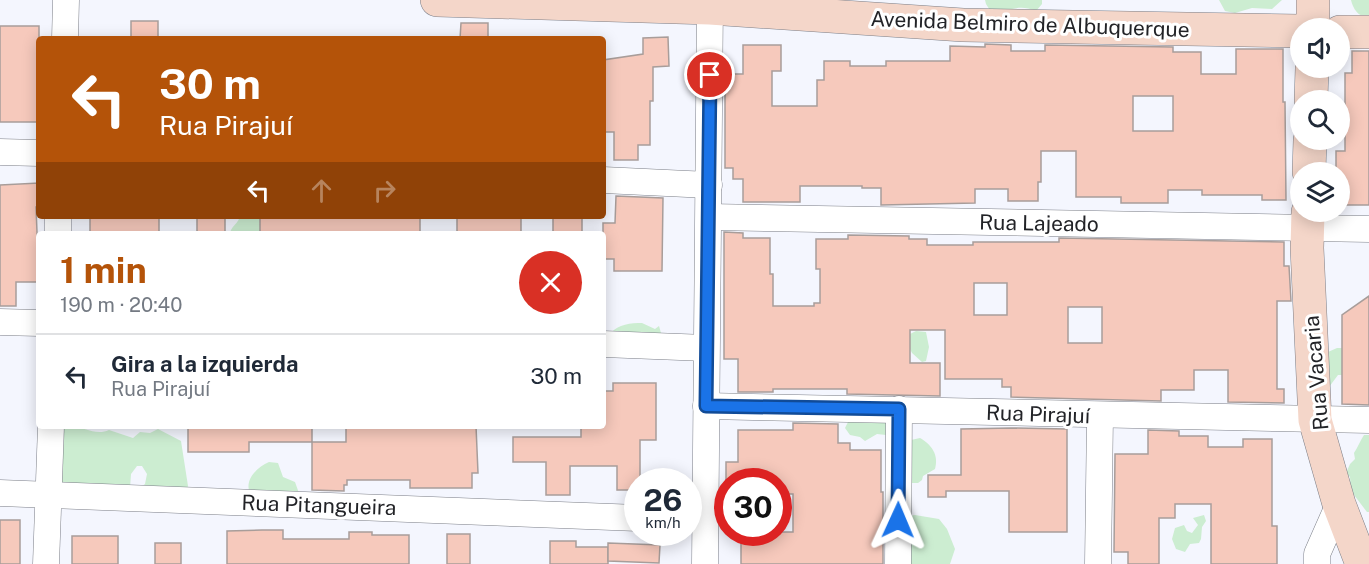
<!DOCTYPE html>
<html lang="es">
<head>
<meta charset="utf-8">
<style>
	body { margin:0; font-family:"Public Sans",sans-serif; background:#f2f2f3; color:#1f2937; height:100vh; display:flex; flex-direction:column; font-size:22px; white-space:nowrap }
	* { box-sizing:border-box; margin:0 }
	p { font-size:20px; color:#747a83 }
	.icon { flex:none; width:33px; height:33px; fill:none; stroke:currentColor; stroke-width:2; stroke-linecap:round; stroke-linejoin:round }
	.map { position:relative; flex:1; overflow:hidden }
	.drawer { position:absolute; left:36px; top:231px; width:570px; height:198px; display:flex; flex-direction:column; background:#fff; border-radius:6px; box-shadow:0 3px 15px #0003 }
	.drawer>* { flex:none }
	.guide { position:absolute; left:36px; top:36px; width:570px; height:183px; border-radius:6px; box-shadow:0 3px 15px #0003; background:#b45309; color:#fff; overflow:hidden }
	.buttons { position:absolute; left:1290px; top:18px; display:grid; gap:12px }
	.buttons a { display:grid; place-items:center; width:60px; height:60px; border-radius:50%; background:#fff; box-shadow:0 3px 15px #0003; font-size:30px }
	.speed { position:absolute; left:624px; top:468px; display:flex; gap:12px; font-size:30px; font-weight:700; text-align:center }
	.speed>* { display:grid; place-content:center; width:78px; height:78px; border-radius:50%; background:#fff; box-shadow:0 3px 15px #0003; line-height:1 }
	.speed small { font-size:15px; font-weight:400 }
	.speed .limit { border:9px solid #d22; background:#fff; color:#111 }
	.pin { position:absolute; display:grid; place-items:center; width:51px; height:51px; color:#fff; margin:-26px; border:3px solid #fff; border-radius:50%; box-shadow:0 2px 6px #0007 }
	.me { position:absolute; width:66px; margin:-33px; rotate:1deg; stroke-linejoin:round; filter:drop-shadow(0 0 4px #0008) }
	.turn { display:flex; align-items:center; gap:21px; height:126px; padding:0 24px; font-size:27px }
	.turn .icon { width:78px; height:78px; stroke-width:2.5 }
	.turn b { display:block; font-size:42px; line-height:51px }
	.lanes { display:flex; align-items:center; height:57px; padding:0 24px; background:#0003; justify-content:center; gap:30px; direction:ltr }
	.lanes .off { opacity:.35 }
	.round { display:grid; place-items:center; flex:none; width:63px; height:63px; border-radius:32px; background:#f2f2f3 }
	.overview { display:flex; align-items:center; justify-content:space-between; height:102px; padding:0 24px }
	h1 { font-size:36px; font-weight:700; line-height:45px; color:#b45309 }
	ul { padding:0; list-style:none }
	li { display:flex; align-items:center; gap:18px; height:84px; padding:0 24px; border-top:2px solid #e0e1e3 }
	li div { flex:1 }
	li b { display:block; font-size:22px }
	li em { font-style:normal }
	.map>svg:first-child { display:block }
	.green { fill:#ccedd1 }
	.building { fill:#f6c9bc; stroke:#a89d9a; stroke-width:1.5; fill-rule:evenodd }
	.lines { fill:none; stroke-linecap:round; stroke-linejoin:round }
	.minor-casing { stroke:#7c7f88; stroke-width:27 }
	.secondary-casing { stroke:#7c7f88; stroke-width:34 }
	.minor { stroke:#fff; stroke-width:26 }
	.secondary { stroke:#f4d6c9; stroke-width:33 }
	.route-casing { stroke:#114b97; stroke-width:15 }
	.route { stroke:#1a73e8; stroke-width:10 }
	.labels { text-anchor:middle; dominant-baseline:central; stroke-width:6; stroke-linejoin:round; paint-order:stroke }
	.street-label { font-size:21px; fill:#222327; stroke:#fff }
</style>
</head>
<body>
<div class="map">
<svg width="1369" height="564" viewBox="0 0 1369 564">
	<rect width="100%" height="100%" fill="#f4f6fe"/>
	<g class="green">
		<path d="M985 0H1042V4L1036 11C1017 3 1008 13 991 12L986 4Z"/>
		<path d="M1219 0H1282L1272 9 1252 8 1235 13 1225 11Z"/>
		<path d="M1351 0H1369V17C1359 18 1353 9 1351 0Z"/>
		<path d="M240 216H259L263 223 259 234H230C230 227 239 223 240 216Z"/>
		<path d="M642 323 655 329 659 326 661 333 659 337 611 333C618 324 631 323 642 323Z"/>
		<path d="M916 331 926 332 929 347 926 361 922 362 912 353 904 337Z"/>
		<path d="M1337 348H1346L1343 375H1338L1329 387 1328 352Z"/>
		<path d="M849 420 885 422 890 424 886 435 877 434 865 441 860 437 850 435 845 428Z"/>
		<path d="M71 426C84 427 96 436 109 430L133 438 140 432 150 433 158 429 181 441 188 486 181 503 141 487 145 484 147 474 142 466H137L131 474 130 488 61 484V430Z"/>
		<path d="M1364 435H1369V512H1367L1351 491 1350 477 1346 473 1350 464 1355 459 1354 453C1358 447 1360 441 1364 435Z"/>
		<path d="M920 438C932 445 939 455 935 469L923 476 922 480 918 483H908L911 440Z"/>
		<path d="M269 462 278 463 283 477 295 482 300 496 250 493C244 480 257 467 269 462Z"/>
		<path d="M915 515 939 519 947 529 955 549 950 564H888L910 516Z"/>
		<path d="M1204 515 1206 521 1202 527 1201 539 1199 543 1190 544 1185 552 1176 549 1172 539 1175 528 1184 525 1187 531 1192 533 1198 525 1193 518Z"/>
	</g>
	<g class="building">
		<rect x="131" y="21" width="27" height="18"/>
		<path d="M461 23H488V39H460Z"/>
		<rect x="0" y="26" width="39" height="96"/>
		<path d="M668 37 669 66 653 67V101H650V145H638V160H614V132H603V60L643 54V38Z"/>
		<path d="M985 44 1011 45V51H1045V45L1173 47V52H1201V74H1236V49H1283V102H1285L1286 200H1262V195H1202V190H1168V203H1121V197H1076V151H1041V182H1038V201H1008V189H975V203L881 205V188H862V186H800V202H743V179H733V168H725V74H743V45H781V71H772V106H817V80H824V61H850V66H886V61H950V46L985 47ZM1133 96H1173V131H1133Z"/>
		<path d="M1352 51H1369V205H1340V172H1336V151H1345V73H1352Z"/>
		<path d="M39 183V207H36L39 282H16V306H0V185Z"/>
		<path d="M616 196 663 198 662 271H614V259H603V223H615Z"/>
		<rect x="90" y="216" width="69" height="18"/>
		<rect x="197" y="216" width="28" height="18"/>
		<rect x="260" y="216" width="160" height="18"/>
		<rect x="457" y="216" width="64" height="18"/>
		<rect x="553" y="216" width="29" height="18"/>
		<path d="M724 232 743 233V238H770V274H773V306H814V303H820V269H816V239H848V235L909 236V239H927V245H973V242H1059V238L1284 242V266H1289L1291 301H1277V389H1284V403L1228 402V370H1194V390H1161V401L1011 397V387H1002V379H945V330H910V363H940V396L847 394V389H773V392H738V359H724ZM974 283H1007V315H974ZM1068 307H1102V343H1068Z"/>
		<path d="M1369 296V405L1342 404V315Z"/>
		<path d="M613 383H656V440H640V482H638V490H617V466H570V495H546V462H513V437H581V426H603V391H613Z"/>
		<path d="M793 423 838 424V443H850V450H881V492H883V564H741V532H793V494H778V482H726V462H738V430H793Z"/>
		<path d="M188 426H312V442H249V452H188Z"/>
		<path d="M346 426H374V428L476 426 478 473H472V488H410V480H347V485H344V491L312 490V442H346Z"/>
		<path d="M1011 428 1067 429V532H1009V491H946V497H928V475H961V429Z"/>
		<path d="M1148 430 1179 431V436H1208V447H1243V439H1272V526H1277V564H1211V504H1175V518H1159V564H1128V552H1114L1115 454H1148Z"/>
		<rect x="0" y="520" width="20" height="44"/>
		<path d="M262 530H283V539H349V532H372V535H409V564H227V531Z"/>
		<rect x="447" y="534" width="23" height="30"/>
		<rect x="72" y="536" width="46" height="28"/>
		<path d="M550 541H576V547H608V564H550Z"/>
		<rect x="155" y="543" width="26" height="21"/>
		<path d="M608 543 660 545 659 563 608 561Z"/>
	</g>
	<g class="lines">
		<defs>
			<g id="minor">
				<path d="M65 39 66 0"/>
				<path d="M0 152 39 153"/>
				<path d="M603 180 709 185"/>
				<path d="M709 217 1369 229"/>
				<path d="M58 234V216"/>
				<path d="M0 322 39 323"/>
				<path d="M603 344 706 348"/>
				<path d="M706 406 1369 420"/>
				<path d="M0 493 638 518"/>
				<path d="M46 564 51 426"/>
				<path d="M705 564 710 0"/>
				<path d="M898 564 899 409"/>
				<path d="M1098 564 1100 416"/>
				<path d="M1317 564V554L1339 504"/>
			</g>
			<g id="secondary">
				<path d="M437 0 710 8 963 25 1300 31"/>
				<path d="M1313 28V0"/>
				<path d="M1340 32H1369"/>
				<path d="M1311 100 1312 68"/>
				<path d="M1309 172 1310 140"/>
				<path d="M1308 212 1307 248 1315 420 1339 504 1362 564"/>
			</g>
		</defs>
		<use href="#minor" class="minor-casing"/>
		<use href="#secondary" class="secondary-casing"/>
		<use href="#minor" class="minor"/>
		<use href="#secondary" class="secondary"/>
	</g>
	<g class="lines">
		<defs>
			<path id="route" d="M710 75 706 406 899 409 898 520"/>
		</defs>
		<use href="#route" class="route-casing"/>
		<use href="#route" class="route"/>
	</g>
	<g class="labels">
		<g class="street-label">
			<text transform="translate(1030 24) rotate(2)">Avenida Belmiro de Albuquerque</text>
			<text transform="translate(1039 223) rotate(1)">Rua Lajeado</text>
			<text transform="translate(1316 373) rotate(-95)">Rua Vacaria</text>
			<text transform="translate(1038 414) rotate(2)">Rua Pirajuí</text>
			<text transform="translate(319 505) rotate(2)">Rua Pitangueira</text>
		</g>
	</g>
</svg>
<div class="buttons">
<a><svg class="icon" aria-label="sound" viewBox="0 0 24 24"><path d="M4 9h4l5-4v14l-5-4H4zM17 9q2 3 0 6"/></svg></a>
<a><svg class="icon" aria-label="search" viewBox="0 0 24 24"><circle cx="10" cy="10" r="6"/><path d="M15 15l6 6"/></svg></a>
<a><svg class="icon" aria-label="layers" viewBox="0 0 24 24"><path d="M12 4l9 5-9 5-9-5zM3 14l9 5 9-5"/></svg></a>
</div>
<div class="speed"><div>26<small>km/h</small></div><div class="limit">30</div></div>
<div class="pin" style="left:710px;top:75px;background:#d93025"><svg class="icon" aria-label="arrive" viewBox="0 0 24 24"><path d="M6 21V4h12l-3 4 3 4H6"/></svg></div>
<svg class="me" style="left:898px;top:520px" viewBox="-20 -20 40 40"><path d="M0-17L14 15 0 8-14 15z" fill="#1a73e8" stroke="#fff" stroke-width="4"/></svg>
<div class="guide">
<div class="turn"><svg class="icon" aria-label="left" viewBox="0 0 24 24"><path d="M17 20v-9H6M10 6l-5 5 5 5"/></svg><div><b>30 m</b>Rua Pirajuí</div></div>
<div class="lanes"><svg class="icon" aria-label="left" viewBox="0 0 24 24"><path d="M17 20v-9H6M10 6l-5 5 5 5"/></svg><svg class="icon off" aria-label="ahead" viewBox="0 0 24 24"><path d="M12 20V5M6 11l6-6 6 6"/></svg><svg class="icon off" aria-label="right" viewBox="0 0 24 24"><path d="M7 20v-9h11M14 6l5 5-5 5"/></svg></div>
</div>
<section class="drawer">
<div class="overview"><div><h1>1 min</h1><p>190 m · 20:40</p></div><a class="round" style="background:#d93025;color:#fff"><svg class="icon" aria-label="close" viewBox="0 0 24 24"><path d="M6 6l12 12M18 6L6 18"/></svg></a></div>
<ul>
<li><svg class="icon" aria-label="left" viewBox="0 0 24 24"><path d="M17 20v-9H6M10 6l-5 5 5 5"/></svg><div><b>Gira a la izquierda</b><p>Rua Pirajuí</p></div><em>30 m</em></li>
</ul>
</section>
</div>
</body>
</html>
